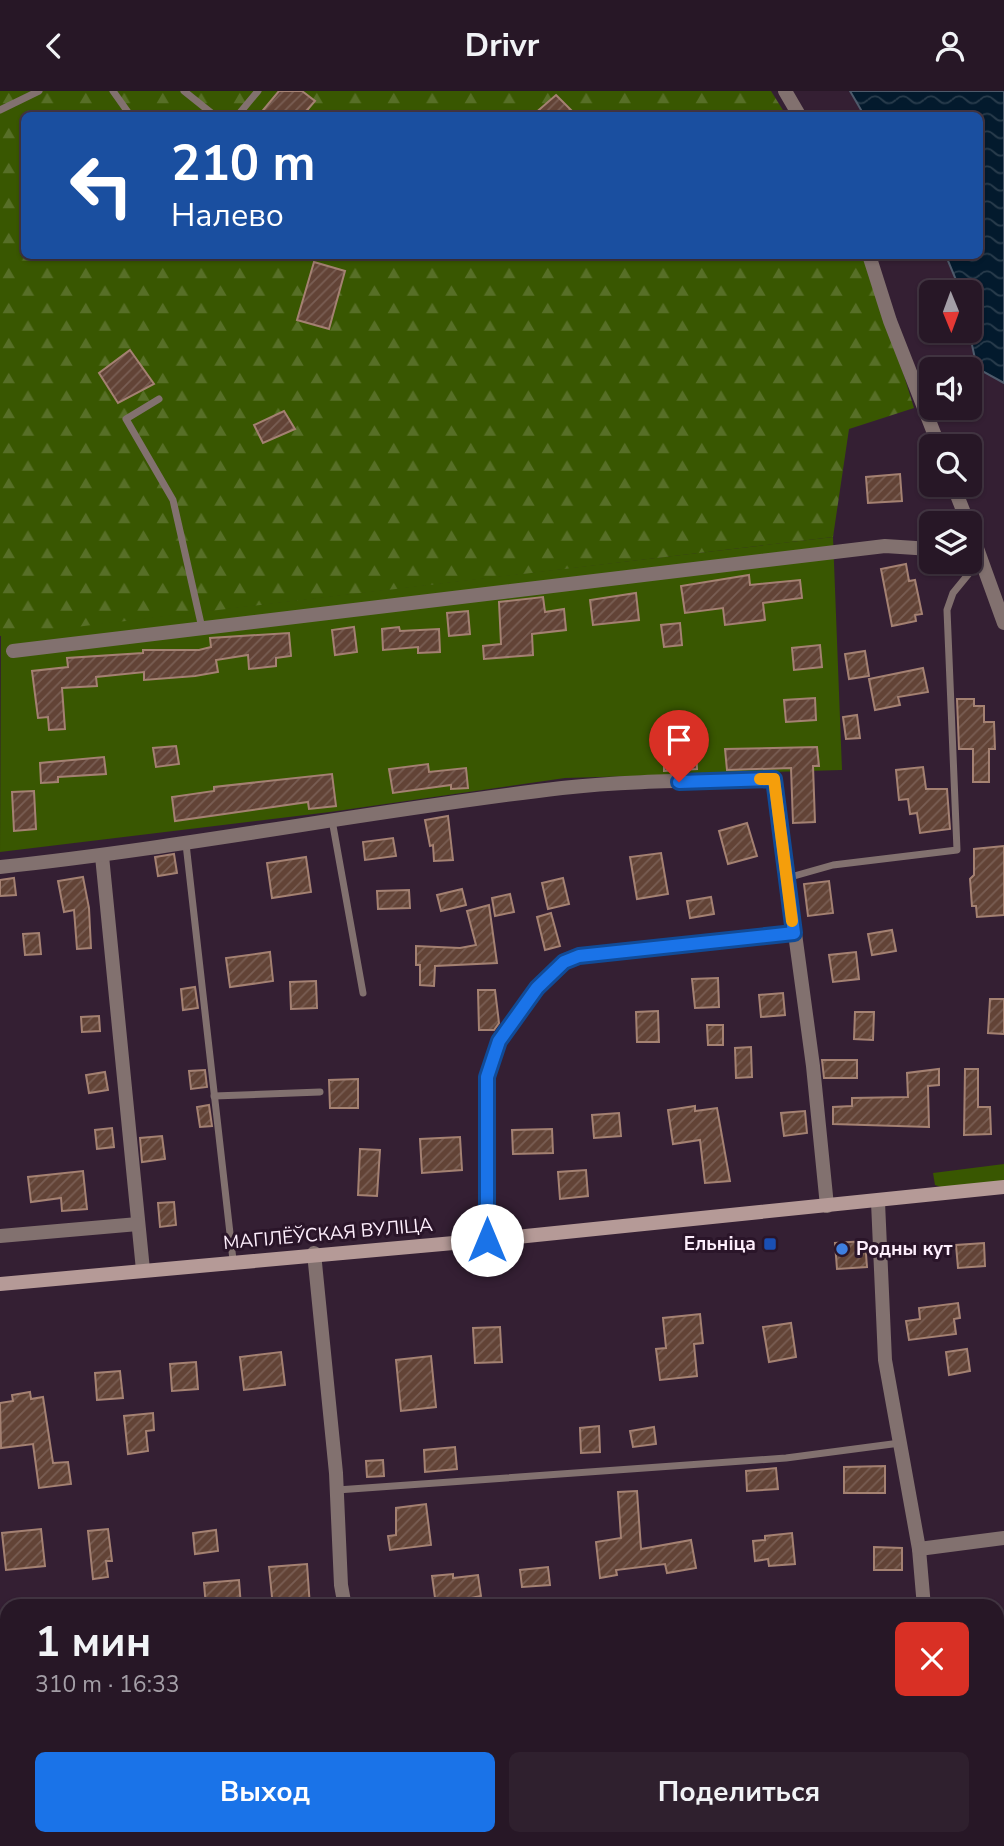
<!DOCTYPE html>
<html lang="ru">
<head>
<meta charset="utf-8">
<style>
	body { margin:0; font-family:"Nunito Sans",sans-serif; background:#2f202e; color:#f1f3f6; height:100vh; display:flex; flex-direction:column; font-size:26px; white-space:nowrap }
	* { box-sizing:border-box; margin:0 }
	p { font-size:23px; color:#a49fa7 }
	.icon { flex:none; width:38px; height:38px; fill:none; stroke:currentColor; stroke-width:2; stroke-linecap:round; stroke-linejoin:round }
	.map { position:relative; flex:1; overflow:hidden }
	.sheet { position:absolute; left:0px; top:1508px; width:1004px; height:247px; display:flex; flex-direction:column; background:#271726; border-radius:21px 21px 0 0; box-shadow:0 2px 5px #0004,0 0 0 2px #433643 }
	.sheet>* { flex:none }
	.guide { position:absolute; left:21px; top:21px; width:962px; height:147px; border-radius:10px; box-shadow:0 2px 5px #0004,0 0 0 2px #433643; background:#1a4fa0; color:#fff; overflow:hidden }
	.needle { width:46px; rotate:179deg }
	.buttons { position:absolute; left:919px; top:189px; display:grid; gap:14px }
	.buttons a { display:grid; place-items:center; width:63px; height:63px; border-radius:10px; background:#271726; box-shadow:0 2px 5px #0004,0 0 0 2px #433643; font-size:35px }
	.pin { position:absolute; display:grid; place-items:center; width:60px; height:60px; color:#fff; margin:-72px -30px; border-radius:50% 50% 50% 0; rotate:-45deg; box-shadow:0 0 7px #0007 }
	.pin .icon { rotate:45deg }
	.me { position:absolute; width:77px; margin:-38px; rotate:0deg; stroke-linejoin:round; filter:drop-shadow(0 0 5px #0008) }
	.turn { display:flex; align-items:center; gap:24px; height:147px; padding:0 35px; font-size:32px }
	.turn .icon { width:91px; height:91px; stroke-width:2.5 }
	.turn b { display:block; font-size:49px; line-height:60px }
	.round { display:grid; place-items:center; flex:none; width:74px; height:74px; border-radius:10px; background:#2f202e }
	.head { display:flex; align-items:center; justify-content:space-between; height:119px; padding:0 35px }
	h1 { font-size:42px; font-weight:700; line-height:52px }
	.button { display:flex; gap:14px; margin-top:auto; padding:14px 35px }
	.button a { flex:1; height:80px; border-radius:10px; background:#1a73e8; color:#fff; font-size:28px; font-weight:700; line-height:80px; text-align:center }
	.button a+a { background:#2f202e; color:#f1f3f6 }
	header { display:flex; justify-content:space-between; align-items:center; height:91px; padding:0 35px; background:#271726; font-size:32px; font-weight:700 }
	.map>svg:first-child { display:block }
	.green { fill:#395701 }
	.forest { fill:url(#forest-firs) }
	.water { fill:url(#water-waves); stroke:#4e5a6b; stroke-width:2 }
	.building { fill:url(#building-hatch); stroke:#a48172; stroke-width:2 }
	.lines { fill:none; stroke-linecap:round; stroke-linejoin:round }
	.path { stroke:#9a8899; stroke-width:3.5; stroke-dasharray:5 3.5; stroke-linecap:butt }
	.service { stroke:#82716f; stroke-width:7 }
	.minor { stroke:#82716f; stroke-width:14 }
	.secondary { stroke:#b59a97; stroke-width:14 }
	.route-casing { stroke:#114b97; stroke-width:18 }
	.route { stroke:#1a73e8; stroke-width:12 }
	.slow { stroke:#f59e0b; stroke-width:12 }
	.transit-dot { fill:#1a4fb4; stroke:#2a1529; stroke-width:2.5 }
	.shop-dot { fill:#3f7fe0; stroke:#2a1529; stroke-width:2.5 }
	.labels { text-anchor:middle; dominant-baseline:central; stroke-width:6; stroke-linejoin:round; paint-order:stroke }
	.street-label { font-size:19px; fill:#fdeefc; stroke:#2a1529 }
	.poi-label { font-size:19px; font-weight:bold; fill:#fdeefc; stroke:#2a1529; text-anchor:end }
</style>
</head>
<body>
<header><svg class="icon" aria-label="back" viewBox="0 0 24 24"><path d="M15 5l-7 7 7 7"/></svg>Drivr<svg class="icon" aria-label="person" viewBox="0 0 24 24"><circle cx="12" cy="8" r="4"/><path d="M4 21q1-7 8-7t8 7"/></svg></header>
<div class="map">
<svg width="1004" height="1755" viewBox="0 0 1004 1755">
	<defs>
		<pattern id="forest-firs" width="22" height="20" patternUnits="userSpaceOnUse" patternTransform="scale(1.75)"><rect width="22" height="20" fill="#395701"/><path d="M5 1l3.5 6h-7zM16 11l3.5 6h-7z" fill="#576f27"/></pattern>
		<pattern id="water-waves" width="16" height="10" patternUnits="userSpaceOnUse" patternTransform="scale(1.75)"><rect width="16" height="10" fill="#031a2d"/><path d="M0 5q4-4 8 0t8 0" fill="none" stroke="#293c4c"/></pattern>
		<pattern id="building-hatch" width="6" height="6" patternUnits="userSpaceOnUse" patternTransform="scale(1.75)"><rect width="6" height="6" fill="#624336"/><path d="M-1 1l2-2M0 6l6-6M5 7l2-2" fill="none" stroke="#795e54"/></pattern>
	</defs>
	<rect width="100%" height="100%" fill="#341f33"/>
	<g class="green">
		<path d="M833 446 842 679 565 687 330 721 0 761 1 544Z"/>
		<path d="M1004 1073V1092L944 1097 935 1094 933 1082Z"/>
	</g>
	<path class="forest" d="M0 0H771L786 24H24V164L867 165 914 317 849 338 833 446 0 545Z"/>
	<path class="water" d="M850 0H1004V292L977 277 969 240 970 201H961L946 165 980 164V24H864Z"/>
	<g class="building">
		<path d="M279 0H302L315 10 303 24H259Z"/>
		<path d="M556 4 576 24H533Z"/>
		<path d="M314 171 345 180 329 238 297 229Z"/>
		<path d="M130 259 154 293 118 312 99 282Z"/>
		<path d="M284 320 295 338 263 352 254 334Z"/>
		<path d="M900 383 902 410 868 412 866 386Z"/>
		<path d="M906 473 909 490 915 489 922 523 915 524 916 530 892 535 881 478Z"/>
		<path d="M749 484 750 494 800 489 802 507 763 512 765 529 725 534 723 517 685 522 681 495Z"/>
		<path d="M636 502 639 529 593 534 590 509Z"/>
		<path d="M543 506 545 521 564 518 566 539 532 543 533 564 484 568 483 555 501 553 499 511Z"/>
		<path d="M468 520 470 543 449 545 447 522Z"/>
		<path d="M680 532 682 554 664 556 661 534Z"/>
		<path d="M354 536 357 561 335 564 332 539Z"/>
		<path d="M399 536 400 540 439 538 440 561 418 562V556L383 559 382 538Z"/>
		<path d="M289 542 291 565 276 567V575L249 578 248 564 216 569 218 581 195 585 144 589V581L96 586 97 595 62 597 65 638 49 639 48 626 38 627 32 580 68 576 67 567 143 562V559H199L211 556 210 547Z"/>
		<path d="M820 554 822 576 794 579 792 557Z"/>
		<path d="M865 560 869 585 849 588 845 563Z"/>
		<path d="M923 577 928 601 898 606 900 614 875 619 869 588Z"/>
		<path d="M815 607 816 629 786 631 784 609Z"/>
		<path d="M957 608H974V615H984V631H994L995 658H989V691H973V658H959Z"/>
		<path d="M857 624 860 647 846 648 843 626Z"/>
		<path d="M176 655 179 673 156 676 153 657Z"/>
		<path d="M817 656 819 675H813L815 731 793 732 791 677 727 679 725 658Z"/>
		<path d="M696 661 697 678 664 680V663Z"/>
		<path d="M104 666 106 683 58 686V691L41 692 40 672Z"/>
		<path d="M428 673 429 681 466 677 468 697 451 698V694L393 702 389 678Z"/>
		<path d="M923 676 926 698H947L950 738 920 742 917 722 910 723 908 708 899 709 896 679Z"/>
		<path d="M332 683 336 715 309 718 308 711 175 730 172 706 214 700V696Z"/>
		<path d="M34 700 36 738 14 740 12 701Z"/>
		<path d="M448 725 453 769 434 770 433 754 430 755 425 729Z"/>
		<path d="M747 732 757 765 728 773 719 740Z"/>
		<path d="M393 747 396 765 365 769 363 751Z"/>
		<path d="M1004 755V824L977 826 976 815H972L970 788 974 784V758Z"/>
		<path d="M661 762 668 803 637 808 630 766Z"/>
		<path d="M174 763 177 782 158 785 155 766Z"/>
		<path d="M306 766 311 801 272 807 267 772Z"/>
		<path d="M83 786 89 817 91 857 77 858 74 819 64 821 58 790Z"/>
		<path d="M14 787 16 804 0 805V789Z"/>
		<path d="M563 787 569 813 548 818 542 792Z"/>
		<path d="M829 790 833 822 808 825 804 793Z"/>
		<path d="M462 798 466 814 441 820 437 804Z"/>
		<path d="M409 799 410 817 378 818 377 800Z"/>
		<path d="M510 803 514 821 495 825 492 807Z"/>
		<path d="M711 806 714 823 690 827 687 810Z"/>
		<path d="M489 814 497 872 435 875 434 895 420 894V874H416V855L460 857 476 854 467 820Z"/>
		<path d="M551 822 560 855 545 859 537 826Z"/>
		<path d="M892 839 896 860 872 864 868 843Z"/>
		<path d="M39 842 41 863 25 864 23 843Z"/>
		<path d="M270 861 273 890 230 896 226 867Z"/>
		<path d="M856 861 859 888 833 891 829 864Z"/>
		<path d="M718 887 719 916 695 917 692 888Z"/>
		<path d="M316 890 317 917 291 918 290 891Z"/>
		<path d="M195 896 198 917 183 919 181 898Z"/>
		<path d="M478 899H495L499 932 494 939H479Z"/>
		<path d="M783 902 785 924 761 926 759 904Z"/>
		<path d="M990 908H1004V943L988 942Z"/>
		<path d="M658 920 659 951H637L636 921Z"/>
		<path d="M855 921H874L873 949 854 948Z"/>
		<path d="M99 925 100 940 82 941 81 926Z"/>
		<path d="M707 934H723V954H708Z"/>
		<path d="M751 956 752 986 736 987 735 957Z"/>
		<path d="M822 969H857V987H824Z"/>
		<path d="M939 978V994L928 995 929 1036 833 1033V1016L852 1015V1007L908 1006 907 982Z"/>
		<path d="M965 978H978V1016H990L991 1043 964 1044Z"/>
		<path d="M205 979 207 996 191 998 189 980Z"/>
		<path d="M105 981 108 999 89 1002 86 984Z"/>
		<path d="M358 988V1017H330L329 989Z"/>
		<path d="M209 1014 212 1035 200 1036 197 1016Z"/>
		<path d="M695 1015V1020L717 1017 730 1090 705 1092 700 1049 673 1053 668 1019Z"/>
		<path d="M805 1020 807 1042 784 1045 781 1022Z"/>
		<path d="M619 1022 621 1045 594 1047 592 1024Z"/>
		<path d="M112 1037 114 1056 97 1058 95 1039Z"/>
		<path d="M552 1038 553 1062 513 1063 512 1039Z"/>
		<path d="M162 1045 165 1068 142 1071 140 1047Z"/>
		<path d="M460 1046 462 1079 422 1082 420 1048Z"/>
		<path d="M360 1058 380 1059 377 1105 358 1104Z"/>
		<path d="M586 1079 588 1105 560 1108 558 1081Z"/>
		<path d="M83 1080 87 1118 62 1120 61 1107 31 1111 28 1086Z"/>
		<path d="M174 1111 176 1134 160 1136 158 1112Z"/>
		<path d="M865 1150 867 1176 837 1178 835 1152Z"/>
		<path d="M984 1152 985 1175 958 1177 956 1154Z"/>
		<path d="M958 1212 960 1227 954 1228 956 1243 909 1249 906 1230 920 1228 919 1217Z"/>
		<path d="M700 1223 703 1252 694 1253 697 1285 660 1289 656 1258 666 1257 663 1227Z"/>
		<path d="M791 1232 796 1266 769 1271 763 1236Z"/>
		<path d="M500 1236 502 1271 475 1272 473 1237Z"/>
		<path d="M967 1258 970 1280 949 1284 946 1261Z"/>
		<path d="M281 1261 285 1294 244 1299 240 1266Z"/>
		<path d="M431 1265 436 1316 401 1320 396 1269Z"/>
		<path d="M196 1271 198 1298 172 1300 170 1273Z"/>
		<path d="M120 1280 123 1307 97 1309 95 1282Z"/>
		<path d="M30 1301 31 1308 43 1306 53 1372 68 1371 71 1393 39 1397 33 1353 1 1357 0 1312 13 1310 12 1304Z"/>
		<path d="M153 1322 154 1339 146 1340 148 1360 128 1363 124 1325Z"/>
		<path d="M599 1335 600 1361 581 1362 580 1337Z"/>
		<path d="M654 1336 656 1353 633 1356 630 1340Z"/>
		<path d="M455 1356 457 1378 425 1381 424 1359Z"/>
		<path d="M383 1369 384 1385 367 1386 366 1370Z"/>
		<path d="M885 1375V1402H844V1376Z"/>
		<path d="M776 1377 778 1398 747 1400 746 1380Z"/>
		<path d="M637 1400 641 1458 691 1449 696 1477 667 1482 665 1473 616 1479 617 1484 600 1487 596 1451 621 1447 618 1401Z"/>
		<path d="M426 1413 431 1454 390 1459 388 1445 396 1444V1417Z"/>
		<path d="M41 1438 45 1475 6 1479 2 1442Z"/>
		<path d="M108 1438 112 1470H106L108 1486 93 1488 88 1440Z"/>
		<path d="M216 1439 218 1460 195 1463 193 1442Z"/>
		<path d="M792 1442 795 1473 769 1475 768 1468 755 1470 753 1450 765 1449V1445Z"/>
		<path d="M874 1456 902 1457V1479H874Z"/>
		<path d="M307 1473 310 1516H273L269 1476Z"/>
		<path d="M548 1476 550 1494 522 1496 520 1479Z"/>
		<path d="M453 1483V1487L478 1484 481 1505 436 1514 432 1485Z"/>
		<path d="M239 1489 241 1516H206L204 1492Z"/>
	</g>
	<g class="lines">
		<path class="path" d="M382 1748 383 1755"/>
		<g class="service">
			<path d="M113 0 130 24"/>
			<path d="M184 0 214 24"/>
			<path d="M0 19 39 0"/>
			<path d="M238 24 258 0"/>
			<path d="M159 308 126 328 173 409 202 537"/>
			<path d="M332 729 363 902"/>
			<path d="M186 753 233 1169"/>
			<path d="M787 787 833 774 957 759 947 519 953 502 980 469"/>
			<path d="M214 1005 320 1001"/>
			<path d="M337 1399 786 1367 900 1352"/>
			<path d="M647 1516H752"/>
			<path d="M908 1516 923 1511"/>
		</g>
		<g class="minor">
			<path d="M785 0 799 24"/>
			<path d="M869 164 890 230 939 355"/>
			<path d="M953 394 968 432"/>
			<path d="M970 438 1004 532"/>
			<path d="M13 560 885 455 931 458"/>
			<path d="M102 765 143 1179"/>
			<path d="M0 776C188 756 374 719 562 697 632 689 703 690 774 688L813 975 827 1115"/>
			<path d="M878 1111 885 1269 919 1458 924 1516"/>
			<path d="M0 1145 138 1133"/>
			<path d="M487 1149V986L499 949 537 897 564 871 579 865 794 842"/>
			<path d="M314 1162 336 1382 341 1494 345 1516"/>
			<path d="M919 1458 1004 1447"/>
			<path d="M998 1589 1004 1590"/>
			<path d="M0 1597 7 1596"/>
		</g>
		<path class="secondary" d="M0 1193 487 1149 1004 1096"/>
	</g>
	<g class="lines">
		<defs>
			<path id="route" d="M487 1149V986L499 950 537 897 564 871 579 865 794 842 774 688 679 691"/>
		</defs>
		<use href="#route" class="route-casing"/>
		<use href="#route" class="route"/>
		<path class="slow" d="M760 688H774L792 830"/>
	</g>
	<rect class="transit-dot" x="763" y="1146" width="14" height="14" rx="3.5"/>
	<circle class="shop-dot" cx="842" cy="1158" r="7"/>
	<g class="labels">
		<g class="street-label">
			<text transform="translate(328 1143) rotate(-5)">МАГІЛЁЎСКАЯ ВУЛІЦА</text>
		</g>
		<g class="poi-label">
			<text x="756" y="1153">Ельніца</text>
			<text x="856" y="1158" text-anchor="start">Родны кут</text>
		</g>
	</g>
</svg>
<div class="buttons">
<a><svg class="needle" viewBox="-14 -14 28 28"><path d="M0-13l5 13h-10z" fill="#e53935"/><path d="M0 13l5-13h-10z" fill="#a49fa7"/></svg></a>
<a><svg class="icon" aria-label="sound" viewBox="0 0 24 24"><path d="M4 9h4l5-4v14l-5-4H4zM17 9q2 3 0 6"/></svg></a>
<a><svg class="icon" aria-label="search" viewBox="0 0 24 24"><circle cx="10" cy="10" r="6"/><path d="M15 15l6 6"/></svg></a>
<a><svg class="icon" aria-label="layers" viewBox="0 0 24 24"><path d="M12 4l9 5-9 5-9-5zM3 14l9 5 9-5"/></svg></a>
</div>
<div class="pin" style="left:679px;top:691px;background:#d93025"><svg class="icon" aria-label="arrive" viewBox="0 0 24 24"><path d="M6 21V4h12l-3 4 3 4H6"/></svg></div>
<svg class="me" style="left:487px;top:1149px" viewBox="-20 -20 40 40"><circle r="19" fill="#fff"/><path d="M0-13L10 11 0 6-10 11z" fill="#1a73e8"/></svg>
<div class="guide">
<div class="turn"><svg class="icon" aria-label="left" viewBox="0 0 24 24"><path d="M17 20v-9H6M10 6l-5 5 5 5"/></svg><div><b>210 m</b>Налево</div></div>
</div>
<section class="sheet">
<div class="head"><div><h1>1 мин</h1><p>310 m · 16:33</p></div><a class="round" style="background:#d93025;color:#fff"><svg class="icon" aria-label="close" viewBox="0 0 24 24"><path d="M6 6l12 12M18 6L6 18"/></svg></a></div>
<div class="button"><a>Выход</a><a>Поделиться</a></div>
</section>
</div>
</body>
</html>
